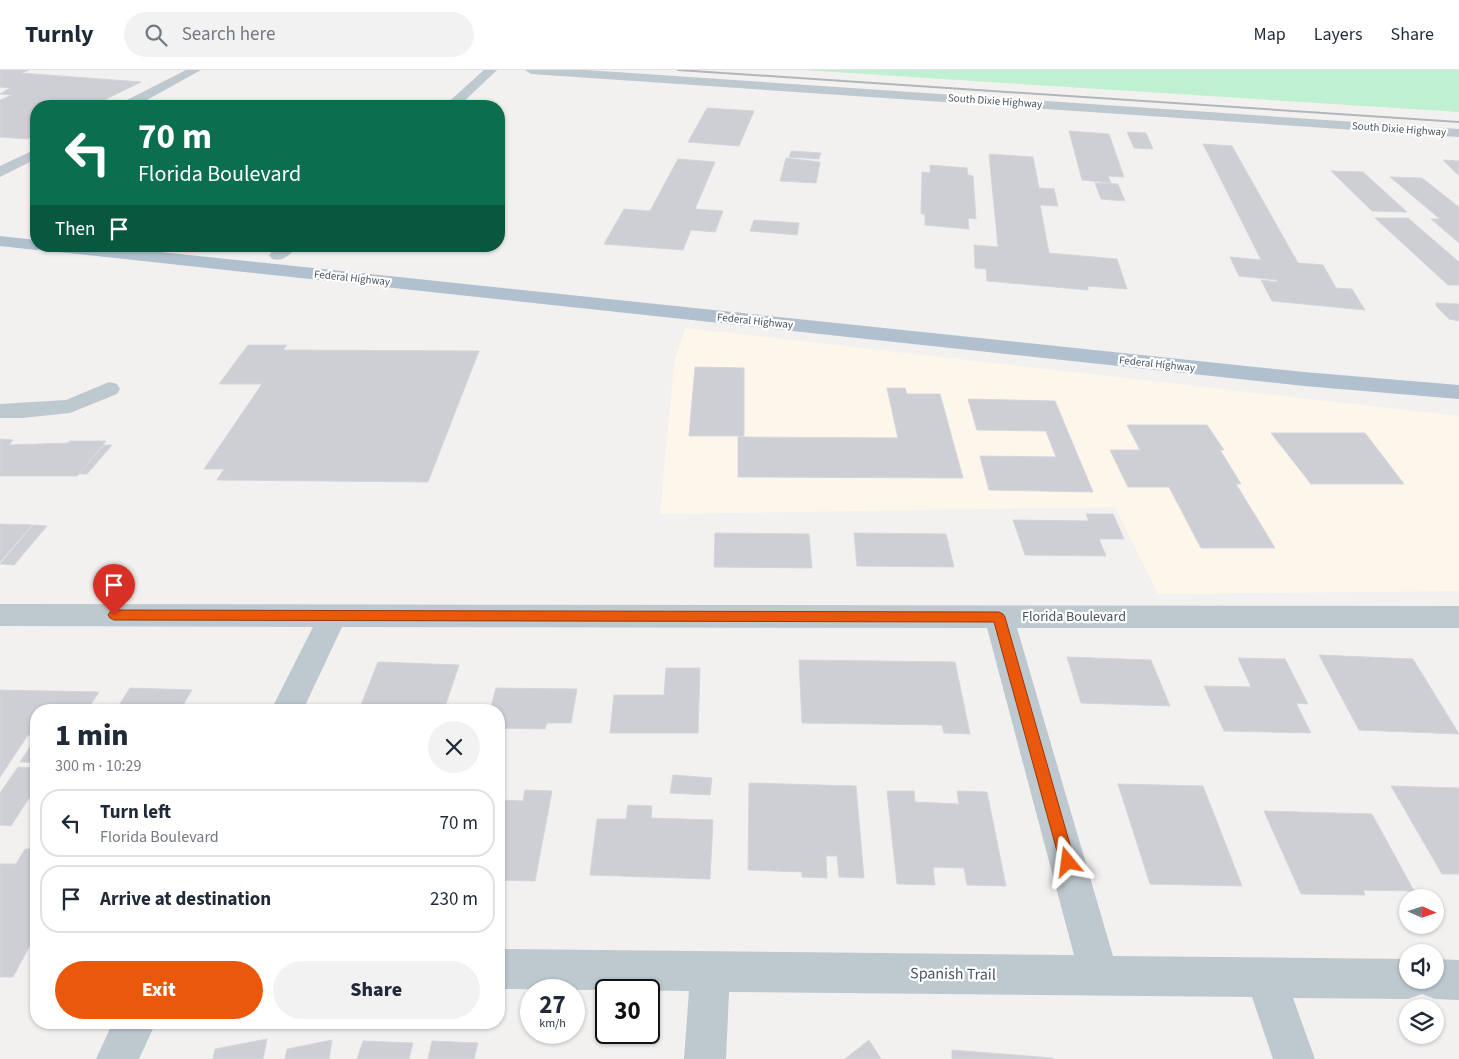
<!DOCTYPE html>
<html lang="en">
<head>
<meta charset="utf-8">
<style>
	body { margin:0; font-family:"Source Sans 3",sans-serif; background:#f2f2f3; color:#1f2937; height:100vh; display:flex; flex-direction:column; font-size:19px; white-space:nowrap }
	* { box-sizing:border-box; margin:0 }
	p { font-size:16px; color:#747a83 }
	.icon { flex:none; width:28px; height:28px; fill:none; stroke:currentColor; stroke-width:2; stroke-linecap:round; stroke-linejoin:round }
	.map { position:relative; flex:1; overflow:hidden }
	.side { position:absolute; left:30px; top:634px; width:475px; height:325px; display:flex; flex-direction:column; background:#fff; border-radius:20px; box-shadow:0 1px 4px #0004 }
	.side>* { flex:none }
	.hud { position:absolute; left:30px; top:30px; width:475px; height:152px; border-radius:20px; box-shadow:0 1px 4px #0004; background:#0b6e4f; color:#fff; overflow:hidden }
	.needle { width:32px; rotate:93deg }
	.tools { position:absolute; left:1399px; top:819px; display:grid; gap:10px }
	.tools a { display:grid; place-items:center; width:45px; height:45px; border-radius:50%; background:#fff; box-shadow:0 1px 4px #0004; font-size:25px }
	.speed { position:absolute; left:520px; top:909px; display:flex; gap:10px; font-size:25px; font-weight:700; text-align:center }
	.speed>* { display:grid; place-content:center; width:65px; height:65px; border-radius:50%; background:#fff; box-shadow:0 1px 4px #0004; line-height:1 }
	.speed small { font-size:12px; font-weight:400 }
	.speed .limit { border:2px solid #111; border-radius:8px; background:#fff; color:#111 }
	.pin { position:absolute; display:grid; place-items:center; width:42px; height:42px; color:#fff; margin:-51px -21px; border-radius:50% 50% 50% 0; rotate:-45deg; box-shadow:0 0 5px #0007 }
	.pin .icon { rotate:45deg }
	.me { position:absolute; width:55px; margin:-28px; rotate:344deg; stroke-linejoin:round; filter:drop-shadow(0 0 4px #0008) }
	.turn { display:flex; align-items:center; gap:18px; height:105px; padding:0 25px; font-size:22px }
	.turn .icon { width:65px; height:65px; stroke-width:2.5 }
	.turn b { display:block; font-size:35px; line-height:42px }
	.then { display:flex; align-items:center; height:48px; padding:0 25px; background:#0003; gap:10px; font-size:19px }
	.round { display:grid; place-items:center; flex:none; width:52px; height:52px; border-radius:26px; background:#f2f2f3 }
	.summary { display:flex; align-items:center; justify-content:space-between; height:85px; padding:0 25px }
	h1 { font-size:30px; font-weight:800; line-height:38px }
	.primary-button { display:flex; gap:10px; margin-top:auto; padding:10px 25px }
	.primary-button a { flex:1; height:58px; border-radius:30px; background:#ea580c; color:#fff; font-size:20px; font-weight:800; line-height:58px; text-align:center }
	.primary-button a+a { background:#f2f2f3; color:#1f2937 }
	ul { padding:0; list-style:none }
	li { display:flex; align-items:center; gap:15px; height:68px; margin:0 10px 8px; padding:0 15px; border:2px solid #e0e1e3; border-radius:20px }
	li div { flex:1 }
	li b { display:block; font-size:19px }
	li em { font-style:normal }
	header { display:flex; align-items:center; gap:30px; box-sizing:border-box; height:70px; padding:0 25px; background:#fff; border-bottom:1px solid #e0e1e3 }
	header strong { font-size:24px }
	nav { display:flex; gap:28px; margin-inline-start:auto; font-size:18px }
	.search { width:350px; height:45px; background:#f2f2f3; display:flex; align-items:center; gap:12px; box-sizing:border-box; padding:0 18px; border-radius:28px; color:#747a83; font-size:19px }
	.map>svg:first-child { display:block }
	.commercial { fill:#fcf7ea }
	.green { fill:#bff0d1 }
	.building { fill:#cdcfd5; stroke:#d4d6dc }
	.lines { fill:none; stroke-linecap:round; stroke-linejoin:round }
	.minor { fill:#bec8cf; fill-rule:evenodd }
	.major { fill:#b0c0cf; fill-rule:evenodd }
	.rail { stroke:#b2b5ba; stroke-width:2 }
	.route { fill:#ea580c; stroke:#983908 }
	.labels { text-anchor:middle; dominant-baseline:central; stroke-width:4.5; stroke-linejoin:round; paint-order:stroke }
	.far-street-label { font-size:11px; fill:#48545e; stroke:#fff }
	.street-label { font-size:14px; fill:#48545e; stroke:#fff }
	.near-street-label { font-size:16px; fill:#48545e; stroke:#fff }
</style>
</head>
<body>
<header>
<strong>Turnly</strong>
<div class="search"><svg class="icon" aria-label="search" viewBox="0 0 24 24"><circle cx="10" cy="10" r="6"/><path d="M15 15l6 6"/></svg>Search here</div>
<nav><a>Map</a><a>Layers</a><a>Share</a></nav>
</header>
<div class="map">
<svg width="1459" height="989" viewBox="0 0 1459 989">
	<rect width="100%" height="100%" fill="#f3f0f0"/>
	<path class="commercial" d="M685 258 1459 346V521L1158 524 1115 437 660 444 674 293Z"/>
	<path class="green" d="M802 0H1459V42Z"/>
	<g class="building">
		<path d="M0 0H29L21 3 141 12 92 36H36V64L27 69 0 67V30L12 25 0 24 10 18 0 17Z"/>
		<path d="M707 38 754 41 739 76 688 72Z"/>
		<path d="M1069 61 1109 64 1124 107 1108 106 1111 113 1082 110Z"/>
		<path d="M1127 62 1146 63 1153 79 1134 78Z"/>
		<path d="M1203 74 1232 76 1298 193 1323 195 1336 218 1352 219 1365 240 1272 231 1261 210 1278 212 1277 210 1239 206 1230 187 1261 190Z"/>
		<path d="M791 81 821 83 819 89 789 87Z"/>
		<path d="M989 84 1033 87 1039 118 1054 119 1058 136 1040 135 1049 183 1117 189 1127 219 1088 216V220L987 211 986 199 975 198 974 175 998 177Z"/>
		<path d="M786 88 820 92 816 113 780 111Z"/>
		<path d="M678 89 715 92 695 139 723 141 715 162 691 160 683 180 604 174 624 139 650 141Z"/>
		<path d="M1443 90 1459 91V105H1458Z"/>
		<path d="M930 95 967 98 968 105 973 106 976 149 968 148 969 159 925 155V144H921L922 102 930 103Z"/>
		<path d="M1331 101 1363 102 1407 142 1372 141Z"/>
		<path d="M1390 107 1422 108 1459 137V173L1431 149H1440Z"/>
		<path d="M1095 113 1118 114 1125 131 1101 129Z"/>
		<path d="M1375 148H1408L1459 192V215H1448Z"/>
		<path d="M754 150 799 153 797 165 750 161Z"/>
		<path d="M1436 233 1459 234V251L1449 249 1436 236Z"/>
		<path d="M248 275H287L283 280 479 281 428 412 217 410 224 399H204L262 314H219Z"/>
		<path d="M695 297 744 298V366H689Z"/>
		<path d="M887 318H905L907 324H940L963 408 738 407V367L898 368Z"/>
		<path d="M968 329 1055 331 1093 422 989 420 980 386 1056 387 1046 361 977 360Z"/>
		<path d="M1127 355H1207L1224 380H1220L1241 414H1236L1275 478H1201L1169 417H1128L1110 380H1140Z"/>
		<path d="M1271 363H1365L1404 414H1311Z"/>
		<path d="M0 369 13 370 9 375 68 373 70 371H106L77 406H0Z"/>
		<path d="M104 375H112L87 404H79Z"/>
		<path d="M1086 444H1113L1124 469H1099L1106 486 1025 485 1013 450 1089 451Z"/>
		<path d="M0 454 32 455 0 492Z"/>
		<path d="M33 455 47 456 14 495 0 494Z"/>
		<path d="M715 463 809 464 812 498 714 497Z"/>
		<path d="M854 463 946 464 954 497 857 496Z"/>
		<path d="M1319 585 1413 589 1459 664 1359 660Z"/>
		<path d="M1067 587 1151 590 1170 636 1081 633Z"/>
		<path d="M1238 588 1285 589 1308 634 1296 633 1311 663 1224 661 1204 616 1251 617Z"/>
		<path d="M799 590 955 592 970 664 944 663 942 655 802 653Z"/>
		<path d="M378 592 459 595 444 640H359Z"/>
		<path d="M666 598H700L698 663H610L614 625H664Z"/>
		<path d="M130 618 192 620 180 640H116Z"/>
		<path d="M496 618 577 619 571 653H547L545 659 499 658V640H490Z"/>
		<path d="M0 620 99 622 87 640H36V665H28L0 707Z"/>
		<path d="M36 668V693L20 692Z"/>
		<path d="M18 697 36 698V717L11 756 0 755V723Z"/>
		<path d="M673 705 712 708 710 725 670 723Z"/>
		<path d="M749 713 856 716 864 808 839 807 837 786H826L827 808 802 807V802L748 800Z"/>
		<path d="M1118 714 1203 716 1242 816 1150 814Z"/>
		<path d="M1391 716 1459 718V804H1442Z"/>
		<path d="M525 720 552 721 535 811 499 810 502 797H499V730L523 731Z"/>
		<path d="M887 721H914L915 732 959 734 957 721 987 722 1006 816 967 815 964 798 933 797 935 815 897 814Z"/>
		<path d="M628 735 652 736 651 748 713 750 710 809 590 805 597 749H626Z"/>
		<path d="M1264 741 1372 744 1414 821 1363 820 1365 825 1301 824Z"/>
		<path d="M25 779H36V864L13 907H0V794H16Z"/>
		<path d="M267 969 263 989H213L215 979Z"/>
		<path d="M332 970 329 989H285L287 979Z"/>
		<path d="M869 970 881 989H845Z"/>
		<path d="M363 971 413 973 409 989H357Z"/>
		<path d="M432 971 478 973 474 989H428Z"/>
		<path d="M952 980 1053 988 1054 989H952Z"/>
	</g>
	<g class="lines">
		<g class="minor">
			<path d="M186 0H201L136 36H119L121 33Z"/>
			<path d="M484 0H497L459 36H444Z"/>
			<path d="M525 0H586L1459 59V67L531 4Z"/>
			<path d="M36 79V89L0 107V96Z"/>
			<path d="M277 176H297C290 185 283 192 272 189L269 185Z"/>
			<path d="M109 312 117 314 120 319 117 324 70 343 22 348H0V334L66 330Z"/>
			<path d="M0 534 1459 536V558H1017L1113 886 1408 889V910H1435V889L1459 890V930L1435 929 1422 924 1408 929 1293 928 1315 989H1273L1252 927 729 922 726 989H684L689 921 499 919V879L1074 885 987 558 342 557 303 640H271L313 557 0 556Z"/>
			<path d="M113 952H156L139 989H96Z"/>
		</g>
		<path class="major" d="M0 166 36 170V176H103L1304 302 1459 315V329L1304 316 50 181 43 178 36 180 0 176Z"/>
		<path class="rail" d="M678 0 1459 52"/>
	</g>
	<path class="route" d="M114 540 999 542 1003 544 1005 547 1075 792 1073 797 1068 800 1062 797 1060 792 994 552 114 550 110 548 108 545 110 542Z"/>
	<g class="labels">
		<g class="far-street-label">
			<text transform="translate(995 31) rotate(4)">South Dixie Highway</text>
			<text transform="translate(1399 59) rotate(4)">South Dixie Highway</text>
			<text transform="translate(352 208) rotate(6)">Federal Highway</text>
			<text transform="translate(755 251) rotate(6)">Federal Highway</text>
			<text transform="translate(1157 294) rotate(6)">Federal Highway</text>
		</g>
		<g class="street-label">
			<text x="1074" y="547">Florida Boulevard</text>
		</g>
		<g class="near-street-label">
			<text transform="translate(953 904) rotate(1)">Spanish Trail</text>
		</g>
	</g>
</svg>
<div class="tools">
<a><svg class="needle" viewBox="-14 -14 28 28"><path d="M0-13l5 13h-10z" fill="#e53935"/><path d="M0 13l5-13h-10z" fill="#747a83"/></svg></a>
<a><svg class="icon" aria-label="sound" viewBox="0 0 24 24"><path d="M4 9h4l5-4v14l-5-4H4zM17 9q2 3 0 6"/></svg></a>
<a><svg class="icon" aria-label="layers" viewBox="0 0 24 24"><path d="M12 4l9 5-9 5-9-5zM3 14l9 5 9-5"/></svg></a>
</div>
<div class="speed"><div>27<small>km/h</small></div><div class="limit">30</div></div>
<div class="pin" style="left:114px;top:545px;background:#d93025"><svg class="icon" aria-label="arrive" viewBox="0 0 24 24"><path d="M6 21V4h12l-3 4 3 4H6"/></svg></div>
<svg class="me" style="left:1068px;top:792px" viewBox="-20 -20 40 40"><path d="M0-17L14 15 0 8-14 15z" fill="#ea580c" stroke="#fff" stroke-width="4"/></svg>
<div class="hud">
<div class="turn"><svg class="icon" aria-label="left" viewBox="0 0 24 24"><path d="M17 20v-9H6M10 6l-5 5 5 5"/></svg><div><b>70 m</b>Florida Boulevard</div></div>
<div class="then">Then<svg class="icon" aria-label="arrive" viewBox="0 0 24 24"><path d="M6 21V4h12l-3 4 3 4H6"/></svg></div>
</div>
<section class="side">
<div class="summary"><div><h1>1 min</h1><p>300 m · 10:29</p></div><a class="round"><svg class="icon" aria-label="close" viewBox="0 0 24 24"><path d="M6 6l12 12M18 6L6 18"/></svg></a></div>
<ul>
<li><svg class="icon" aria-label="left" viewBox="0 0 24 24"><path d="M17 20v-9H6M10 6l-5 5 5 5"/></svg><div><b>Turn left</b><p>Florida Boulevard</p></div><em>70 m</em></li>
<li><svg class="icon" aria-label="arrive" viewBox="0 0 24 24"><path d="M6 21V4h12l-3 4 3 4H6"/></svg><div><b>Arrive at destination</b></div><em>230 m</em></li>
</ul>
<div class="primary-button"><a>Exit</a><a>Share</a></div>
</section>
</div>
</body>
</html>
